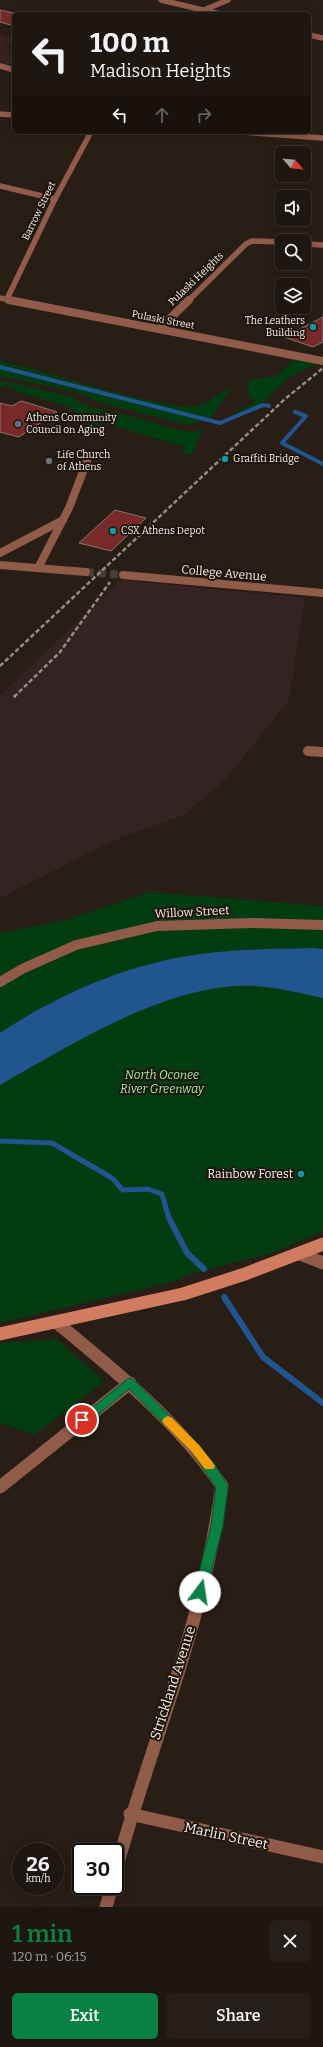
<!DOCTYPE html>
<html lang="en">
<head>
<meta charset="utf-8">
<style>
	body { margin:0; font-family:Bitter,serif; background:#261f19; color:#f1f3f6; height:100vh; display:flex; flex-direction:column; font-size:15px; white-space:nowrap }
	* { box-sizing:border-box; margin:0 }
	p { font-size:13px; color:#a19f9f }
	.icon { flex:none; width:22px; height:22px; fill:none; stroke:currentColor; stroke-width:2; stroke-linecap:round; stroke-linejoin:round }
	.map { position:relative; height:1907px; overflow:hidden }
	.sheet { display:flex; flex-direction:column; background:#1e1610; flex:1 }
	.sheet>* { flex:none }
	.banner { position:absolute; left:12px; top:12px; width:299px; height:122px; border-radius:6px; box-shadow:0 2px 10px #0003,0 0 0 1px #3c3530; background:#1e1610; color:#f1f3f6; overflow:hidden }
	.needle { width:26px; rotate:117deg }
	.controls { position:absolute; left:275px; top:146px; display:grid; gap:8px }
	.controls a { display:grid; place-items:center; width:36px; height:36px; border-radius:6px; background:#1e1610; box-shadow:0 2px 10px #0003,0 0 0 1px #3c3530; font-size:20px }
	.speed { position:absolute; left:12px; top:1843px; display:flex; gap:8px; font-size:20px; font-weight:700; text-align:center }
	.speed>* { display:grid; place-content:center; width:52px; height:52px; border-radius:50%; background:#1e1610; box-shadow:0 2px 10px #0003,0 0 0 1px #3c3530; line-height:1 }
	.speed small { font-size:10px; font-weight:400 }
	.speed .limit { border:2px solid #111; border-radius:6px; background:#fff; color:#111 }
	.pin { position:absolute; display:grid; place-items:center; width:34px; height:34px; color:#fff; margin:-17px; border:2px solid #fff; border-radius:50%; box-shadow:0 1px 4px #0007 }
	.me { position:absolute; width:44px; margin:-22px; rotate:14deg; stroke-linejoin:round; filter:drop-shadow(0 0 3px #0008) }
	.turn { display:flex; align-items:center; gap:14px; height:84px; padding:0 12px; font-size:18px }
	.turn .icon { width:52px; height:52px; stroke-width:2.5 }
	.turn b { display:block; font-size:28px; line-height:34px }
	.lanes { display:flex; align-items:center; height:38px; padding:0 12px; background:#0003; justify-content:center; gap:20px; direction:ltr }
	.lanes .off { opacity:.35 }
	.round { display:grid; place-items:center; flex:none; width:42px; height:42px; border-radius:6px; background:#261f19 }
	.overview { display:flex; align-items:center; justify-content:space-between; height:68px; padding:0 12px }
	h1 { font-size:24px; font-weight:600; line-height:30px; color:#0b8043 }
	.primary-button { display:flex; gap:8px; margin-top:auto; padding:8px 12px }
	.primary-button a { flex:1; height:46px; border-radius:6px; background:#0b8043; color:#fff; font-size:16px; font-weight:600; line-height:46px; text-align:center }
	.primary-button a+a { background:#261f19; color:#f1f3f6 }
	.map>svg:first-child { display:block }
	.commercial { fill:#352221 }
	.industrial { fill:#352223 }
	.green { fill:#033c10 }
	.water { fill:#20558f }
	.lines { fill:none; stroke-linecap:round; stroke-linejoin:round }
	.stream-far2 { stroke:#20558f; stroke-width:4 }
	.stream-far1 { stroke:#20558f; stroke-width:5 }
	.stream { stroke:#20558f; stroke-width:6 }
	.building { fill:#782a29; stroke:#857371 }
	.tertiary-tunnel { stroke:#473e35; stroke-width:8; stroke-dasharray:8 4; stroke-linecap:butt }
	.minor-far3 { stroke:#915b4a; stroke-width:5.5 }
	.minor-far2 { stroke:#915b4a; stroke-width:8 }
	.minor-far1 { stroke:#915b4a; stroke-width:10 }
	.minor { stroke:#915b4a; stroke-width:13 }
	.tertiary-far2 { stroke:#915b4a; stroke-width:5.5 }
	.tertiary-far1 { stroke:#915b4a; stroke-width:8 }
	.tertiary { stroke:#915b4a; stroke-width:10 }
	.secondary { stroke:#d17b60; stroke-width:13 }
	.rail-far1 { stroke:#958d85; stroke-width:2.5; stroke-dasharray:4.5 2.5; stroke-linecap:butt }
	.rail { stroke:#958d85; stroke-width:3; stroke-dasharray:6 3; stroke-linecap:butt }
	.route { fill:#0b8043; stroke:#07532c }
	.slow { fill:#f59e0b }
	.culture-dot { fill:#0f9aa8; stroke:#1f150c; stroke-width:1.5 }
	.service-dot { fill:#5c6f8a; stroke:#1f150c; stroke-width:1.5 }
	.worship-dot { fill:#6b7280; stroke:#1f150c; stroke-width:1.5 }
	.labels { text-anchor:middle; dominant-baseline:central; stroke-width:4; stroke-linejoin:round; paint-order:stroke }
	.far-street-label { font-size:10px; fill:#f7f0ea; stroke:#1f150c }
	.far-poi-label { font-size:10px; fill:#f7f0ea; stroke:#1f150c; text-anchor:start }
	.street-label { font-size:12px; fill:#f7f0ea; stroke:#1f150c }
	.park-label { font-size:12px; font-style:italic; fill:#99f1a0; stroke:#1f150c }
	.poi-label { font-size:12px; fill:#f7f0ea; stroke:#1f150c; text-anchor:end }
	.near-street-label { font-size:14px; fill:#f7f0ea; stroke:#1f150c }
</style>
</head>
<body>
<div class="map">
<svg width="323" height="1907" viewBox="0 0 323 1907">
	<rect width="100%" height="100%" fill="#281e15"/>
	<path class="commercial" d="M0 34 14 38V44L6 47 14 50V74L0 69Z"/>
	<path class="industrial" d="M120 580 305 598 289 700 225 780 185 814 110 842 0 898V696Z"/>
	<g class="green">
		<path d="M297 359 318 364C309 368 298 372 290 377 275 387 254 420 235 412L254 403 255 400 249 398 247 389 249 381C256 377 266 379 274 376 283 372 288 363 297 359Z"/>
		<path d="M0 361C53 373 104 392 157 402 169 404 185 409 197 406 210 403 219 391 231 388L211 418 188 425 97 402 76 392 0 376Z"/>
		<path d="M0 380 72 397 84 405 142 419 173 429 191 432 203 429V432C196 439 197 448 190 455L181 452 185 447 103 423 95 427 89 424 74 410 64 405 18 392 11 387H0Z"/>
		<path d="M150 892 323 906V1231L272 1253 194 1273 175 1281 0 1323V933L66 920Z"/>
		<path d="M56 1339 105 1381 34 1435 0 1423V1343Z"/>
	</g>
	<path class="water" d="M312 948 323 949V998C295 992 265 984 236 986 155 991 69 1046 0 1085V1033C62 992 134 961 209 953 243 949 278 949 312 948Z"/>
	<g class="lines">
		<g class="stream-far2">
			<path d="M0 367 220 423 263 405 269 406"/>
			<path d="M295 412 306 416 282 443 323 464"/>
		</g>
		<path class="stream-far1" d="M0 1141 52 1143 112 1178 123 1190 148 1189 162 1194 169 1219"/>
		<g class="stream">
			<path d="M169 1218 187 1253 204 1269"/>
			<path d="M224 1297 263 1357 323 1403"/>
		</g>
	</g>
	<g class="building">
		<path d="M0 10 14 13V26L0 22Z"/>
		<path d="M323 317V342L313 347 284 337Z"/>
		<path d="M21 401 25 402 57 412 19 437 0 432V403L12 406Z"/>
		<path d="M115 510 146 518 111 551 79 543Z"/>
	</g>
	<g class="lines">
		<path class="tertiary-tunnel" d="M86 572 123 575"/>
		<g class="minor-far3">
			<path d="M161 0 220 14"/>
			<path d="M204 10 228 0"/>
			<path d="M309 35 323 38"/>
			<path d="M0 66 14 70"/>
			<path d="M0 186 55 199"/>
			<path d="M304 244 323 245"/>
			<path d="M0 298 14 301"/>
			<path d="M7 299 55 199 91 132"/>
			<path d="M188 301 246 244 252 241 282 242"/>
		</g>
		<g class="minor-far2">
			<path d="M9 300 323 361"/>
			<path d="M159 329 189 300"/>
			<path d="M0 553 63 520"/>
			<path d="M38 568 69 508 87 461"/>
		</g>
		<path class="minor-far1" d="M308 751 323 752"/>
		<g class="minor">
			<path d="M300 1254 323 1263"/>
			<path d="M56 1322C117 1372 177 1421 222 1486 217 1519 211 1552 203 1584 179 1682 142 1776 115 1873"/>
			<path d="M0 1487 130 1383"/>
			<path d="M130 1814 323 1857"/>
			<path d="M106 1907 112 1886"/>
		</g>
		<g class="tertiary-far2">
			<path d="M0 114 14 115"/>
			<path d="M241 132 323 138"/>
		</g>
		<g class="tertiary-far1">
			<path d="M0 565 86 572"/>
			<path d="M123 575 323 593"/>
		</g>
		<path class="tertiary" d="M0 982 22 969 76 945 157 926 252 923 323 925"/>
		<path class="secondary" d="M0 1334 183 1294 245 1274 323 1244"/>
		<g class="rail-far1">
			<path d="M0 666 285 399 323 368"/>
			<path d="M14 697 60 652 110 582"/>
		</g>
		<path class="rail" d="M14 697 15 696"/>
	</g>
	<path class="route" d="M130 1378 134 1380 199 1445 215 1465 228 1486 223 1526 206 1592 205 1596 200 1597 196 1596 194 1592 211 1526 216 1487 191 1451 129 1389 87 1424H78L77 1420 126 1380Z"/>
	<path class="slow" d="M168 1416 172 1418 199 1445 213 1463 215 1466 213 1469H205L191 1451 164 1424 162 1421 164 1418Z"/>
	<g class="culture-dot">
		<circle cx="313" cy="327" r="4"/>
		<circle cx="225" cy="459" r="4"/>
		<circle cx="113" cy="531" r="4"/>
		<circle cx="301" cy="1174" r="4"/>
	</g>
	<circle class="service-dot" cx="18" cy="424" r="4"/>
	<circle class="worship-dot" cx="49" cy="461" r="4"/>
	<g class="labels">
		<g class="far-street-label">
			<text transform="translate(39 211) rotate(-64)">Barrow Street</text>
			<text transform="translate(196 279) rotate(-44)">Pulaski Heights</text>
			<text transform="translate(163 320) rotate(11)">Pulaski Street</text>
		</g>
		<g class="far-poi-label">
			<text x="305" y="321" text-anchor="end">The Leathers<tspan x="305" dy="12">Building</tspan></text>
			<text x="26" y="418">Athens Community<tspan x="26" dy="12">Council on Aging</tspan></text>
			<text x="57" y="455">Life Church<tspan x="57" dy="12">of Athens</tspan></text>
			<text x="233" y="459">Graffiti Bridge</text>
			<text x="121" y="531">CSX Athens Depot</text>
		</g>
		<g class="street-label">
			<text transform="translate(224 573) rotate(5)">College Avenue</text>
			<text transform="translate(192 912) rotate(-3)">Willow Street</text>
		</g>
		<g class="park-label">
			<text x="162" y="1075">North Oconee<tspan x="162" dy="14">River Greenway</tspan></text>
		</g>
		<g class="poi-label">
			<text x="293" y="1174">Rainbow Forest</text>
		</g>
		<g class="near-street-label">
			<text transform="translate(173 1683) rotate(-72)">Strickland Avenue</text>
			<text transform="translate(226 1836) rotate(12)">Marlin Street</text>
		</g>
	</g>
</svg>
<div class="controls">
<a><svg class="needle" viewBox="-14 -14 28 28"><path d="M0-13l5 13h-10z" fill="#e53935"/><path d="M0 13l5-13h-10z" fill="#a19f9f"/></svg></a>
<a><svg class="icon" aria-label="sound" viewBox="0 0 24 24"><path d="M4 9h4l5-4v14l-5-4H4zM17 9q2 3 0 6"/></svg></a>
<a><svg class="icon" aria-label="search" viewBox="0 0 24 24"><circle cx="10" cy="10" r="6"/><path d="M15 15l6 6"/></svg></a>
<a><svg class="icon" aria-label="layers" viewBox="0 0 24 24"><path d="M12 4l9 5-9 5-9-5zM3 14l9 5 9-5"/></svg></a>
</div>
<div class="speed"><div>26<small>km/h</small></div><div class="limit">30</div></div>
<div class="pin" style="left:82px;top:1420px;background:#d93025"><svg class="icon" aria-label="arrive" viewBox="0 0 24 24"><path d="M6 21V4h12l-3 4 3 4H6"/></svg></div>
<svg class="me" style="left:200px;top:1592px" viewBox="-20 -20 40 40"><circle r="19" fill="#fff"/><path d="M0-13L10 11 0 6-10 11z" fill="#0b8043"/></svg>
<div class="banner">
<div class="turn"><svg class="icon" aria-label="left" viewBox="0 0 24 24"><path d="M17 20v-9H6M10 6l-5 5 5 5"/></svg><div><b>100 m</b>Madison Heights</div></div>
<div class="lanes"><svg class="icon" aria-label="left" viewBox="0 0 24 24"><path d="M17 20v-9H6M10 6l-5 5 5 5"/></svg><svg class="icon off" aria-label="ahead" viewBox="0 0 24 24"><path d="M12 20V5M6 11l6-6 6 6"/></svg><svg class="icon off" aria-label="right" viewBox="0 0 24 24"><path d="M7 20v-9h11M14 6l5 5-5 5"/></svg></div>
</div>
</div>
<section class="sheet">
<div class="overview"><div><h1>1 min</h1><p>120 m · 06:15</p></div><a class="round"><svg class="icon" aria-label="close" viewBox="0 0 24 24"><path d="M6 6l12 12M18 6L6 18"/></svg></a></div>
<div class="primary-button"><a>Exit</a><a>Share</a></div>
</section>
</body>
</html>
